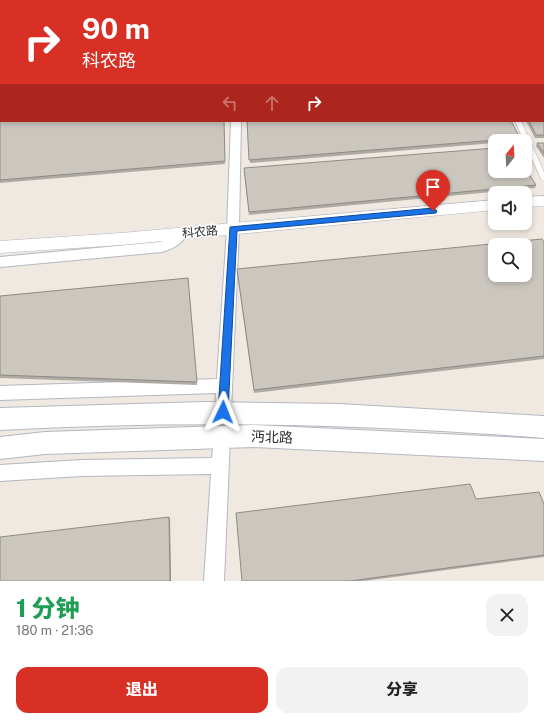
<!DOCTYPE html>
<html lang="zh">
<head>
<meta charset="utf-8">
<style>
	body { margin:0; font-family:"Public Sans","Noto Sans SC",sans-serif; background:#f2f2f2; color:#222; height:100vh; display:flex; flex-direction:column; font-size:15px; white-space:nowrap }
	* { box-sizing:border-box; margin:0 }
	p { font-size:13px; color:#767676 }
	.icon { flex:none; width:22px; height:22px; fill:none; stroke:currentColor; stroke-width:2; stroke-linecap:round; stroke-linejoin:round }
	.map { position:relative; height:581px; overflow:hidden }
	.side { display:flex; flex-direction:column; background:#fff; flex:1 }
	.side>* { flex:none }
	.hud { position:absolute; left:0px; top:0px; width:544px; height:122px; box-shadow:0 2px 6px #0003; background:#d93025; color:#fff; overflow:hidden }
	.needle { width:26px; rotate:18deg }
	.controls { position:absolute; left:488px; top:134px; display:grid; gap:8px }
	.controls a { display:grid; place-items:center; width:44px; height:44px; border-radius:8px; background:#fff; box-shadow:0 2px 6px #0003; font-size:20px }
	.pin { position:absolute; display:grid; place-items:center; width:34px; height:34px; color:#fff; margin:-41px -17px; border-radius:50% 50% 50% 0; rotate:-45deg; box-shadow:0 0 4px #0007 }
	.pin .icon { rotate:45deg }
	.me { position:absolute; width:44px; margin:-22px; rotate:2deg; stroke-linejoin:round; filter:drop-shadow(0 0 3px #0008) }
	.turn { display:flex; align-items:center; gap:14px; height:84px; padding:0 16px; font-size:18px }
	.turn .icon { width:52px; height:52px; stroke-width:2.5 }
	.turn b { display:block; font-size:28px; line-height:34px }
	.lanes { display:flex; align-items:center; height:38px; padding:0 16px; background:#0003; justify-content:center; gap:20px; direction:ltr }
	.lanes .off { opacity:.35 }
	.round { display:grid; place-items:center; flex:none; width:42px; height:42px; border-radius:12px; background:#f2f2f2 }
	.summary { display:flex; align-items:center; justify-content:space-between; height:68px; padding:0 16px }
	h1 { font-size:24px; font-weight:800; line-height:30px; color:#1e9e55 }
	.button { display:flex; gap:8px; margin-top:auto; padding:8px 16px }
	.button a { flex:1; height:46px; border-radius:12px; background:#d93025; color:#fff; font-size:16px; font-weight:800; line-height:46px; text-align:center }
	.button a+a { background:#f2f2f2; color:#222 }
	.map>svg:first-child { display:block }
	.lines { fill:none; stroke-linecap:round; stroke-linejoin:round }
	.service-casing { stroke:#b4b7c1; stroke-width:1 }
	.minor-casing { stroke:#b4b7c1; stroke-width:2 }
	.tertiary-casing { stroke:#b4b7c1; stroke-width:1 }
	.secondary-casing { stroke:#b4b7c1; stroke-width:2 }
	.service { fill:#fff; fill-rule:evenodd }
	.minor { fill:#fff; fill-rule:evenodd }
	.tertiary { fill:#fff; fill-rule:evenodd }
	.secondary { fill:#fff; fill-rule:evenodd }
	.wall { fill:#afaba4 }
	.shaded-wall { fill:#8e8b86 }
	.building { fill:#cbc7bf; stroke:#8e8b86; fill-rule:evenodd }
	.route { fill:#1a73e8; stroke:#114b97 }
	.labels { text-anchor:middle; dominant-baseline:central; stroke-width:3; stroke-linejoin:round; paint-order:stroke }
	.street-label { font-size:12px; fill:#2e2e2e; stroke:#fff }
	.near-street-label { font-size:14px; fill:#2e2e2e; stroke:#fff }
</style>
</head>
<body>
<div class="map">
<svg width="544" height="581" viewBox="0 0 544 581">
	<rect width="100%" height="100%" fill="#efe9e1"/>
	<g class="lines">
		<defs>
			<path id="service" d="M515 121H521L544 172V181L541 179Z"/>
			<g id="minor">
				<rect x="224" y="0" width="8" height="1"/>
				<rect x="391" y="0" width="9" height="1"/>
				<rect x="0" y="13" width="1" height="6"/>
				<path d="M231 121H241L239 229 231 412 229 417 223 419 217 417 215 412 216 393 0 400V386L217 379 227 229Z"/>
				<path d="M182 228 187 230 188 233C182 244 174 248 162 252L0 267V257L160 242C169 239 174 231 182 228Z"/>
				<path d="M222 429 228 432 230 437 224 581H204L211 474 82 476 0 481V465L82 460 212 458 214 437 216 432Z"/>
			</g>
			<g id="tertiary">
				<path d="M544 196V206L525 207V197Z"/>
				<path d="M495 200V210L121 245 0 253V241L121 233Z"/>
			</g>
			<g id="secondary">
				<path d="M204 402 340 404 544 416V438C362 423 182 420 0 430V408Z"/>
				<path d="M253 425 544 439V461L253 447 45 454 0 459V437L45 432Z"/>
			</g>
		</defs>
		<use href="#service" class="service-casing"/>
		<use href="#minor" class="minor-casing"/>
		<use href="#tertiary" class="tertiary-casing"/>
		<use href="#secondary" class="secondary-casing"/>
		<use href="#service" class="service"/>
		<use href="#minor" class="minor"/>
		<use href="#tertiary" class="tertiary"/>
		<use href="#secondary" class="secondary"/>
	</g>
	<g class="wall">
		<path d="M88 0H190L176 1H88Z"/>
		<path d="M544 91V138H535L526 121H543Z"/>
		<path d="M0 94 224 121 225 164 0 183Z"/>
		<path d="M247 121 520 138 519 141H495V143L250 163Z"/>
		<path d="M537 143H544V158L536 146Z"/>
		<path d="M244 171 536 185 535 188 249 215Z"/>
		<path d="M544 242V359L254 393 237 272Z"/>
		<path d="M188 278 197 385 0 378V296Z"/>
		<path d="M476 499 544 504V557L364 581H242Z"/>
	</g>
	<path class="shaded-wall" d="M169 517 170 519 171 581H170Z"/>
	<g class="building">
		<path d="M88 0H149L134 1H88Z"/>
		<path d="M215 0H223V1H201Z"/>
		<path d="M235 0H379L380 1H235Z"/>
		<path d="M544 91V135H536L529 121H543V92Z"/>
		<path d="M0 94H1V121H224L225 161 0 180Z"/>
		<path d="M247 121H511L520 138 249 160Z"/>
		<path d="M537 143H544V153Z"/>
		<path d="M495 148V171H525V168L536 185 249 212 244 168Z"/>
		<path d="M542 239 544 242V356L254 390 237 269ZM495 245H525V275H495Z"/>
		<path d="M188 278 197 382 0 375V296Z"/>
		<path d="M470 484 476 499 539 492 544 504V555L350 581H242L236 513Z"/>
		<path d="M169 517 170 581H0V537Z"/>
	</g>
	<path class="route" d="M433 208 437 211 436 213 237 231 228 412 227 415H219L218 412 230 227Z"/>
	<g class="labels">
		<g class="street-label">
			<text transform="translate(200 232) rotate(-5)">科农路</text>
		</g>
		<g class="near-street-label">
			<text transform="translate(272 437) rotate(2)">沔北路</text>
		</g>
	</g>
</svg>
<div class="controls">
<a><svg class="needle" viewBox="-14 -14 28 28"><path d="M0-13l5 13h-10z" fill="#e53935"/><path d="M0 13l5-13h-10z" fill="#767676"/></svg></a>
<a><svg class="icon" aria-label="sound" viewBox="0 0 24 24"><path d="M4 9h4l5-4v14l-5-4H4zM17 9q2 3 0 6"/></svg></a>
<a><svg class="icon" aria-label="search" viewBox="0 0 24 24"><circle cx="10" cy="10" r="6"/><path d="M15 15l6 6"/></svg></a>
</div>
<div class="pin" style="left:433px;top:211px;background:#d93025"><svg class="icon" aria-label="arrive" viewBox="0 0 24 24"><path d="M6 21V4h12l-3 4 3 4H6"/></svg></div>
<svg class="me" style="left:223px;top:412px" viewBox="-20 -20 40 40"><path d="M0-17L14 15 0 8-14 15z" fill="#1a73e8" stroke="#fff" stroke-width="4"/></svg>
<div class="hud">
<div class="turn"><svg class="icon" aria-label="right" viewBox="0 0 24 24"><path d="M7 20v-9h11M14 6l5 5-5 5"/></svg><div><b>90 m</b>科农路</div></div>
<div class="lanes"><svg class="icon off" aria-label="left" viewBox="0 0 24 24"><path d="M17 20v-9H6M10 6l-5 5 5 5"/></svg><svg class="icon off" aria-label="ahead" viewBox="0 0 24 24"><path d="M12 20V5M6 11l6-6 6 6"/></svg><svg class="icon" aria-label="right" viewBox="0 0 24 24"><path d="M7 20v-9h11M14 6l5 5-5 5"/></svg></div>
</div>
</div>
<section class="side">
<div class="summary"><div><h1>1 分钟</h1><p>180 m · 21:36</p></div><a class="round"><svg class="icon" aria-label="close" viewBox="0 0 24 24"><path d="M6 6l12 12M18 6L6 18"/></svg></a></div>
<div class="button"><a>退出</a><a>分享</a></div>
</section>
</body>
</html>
